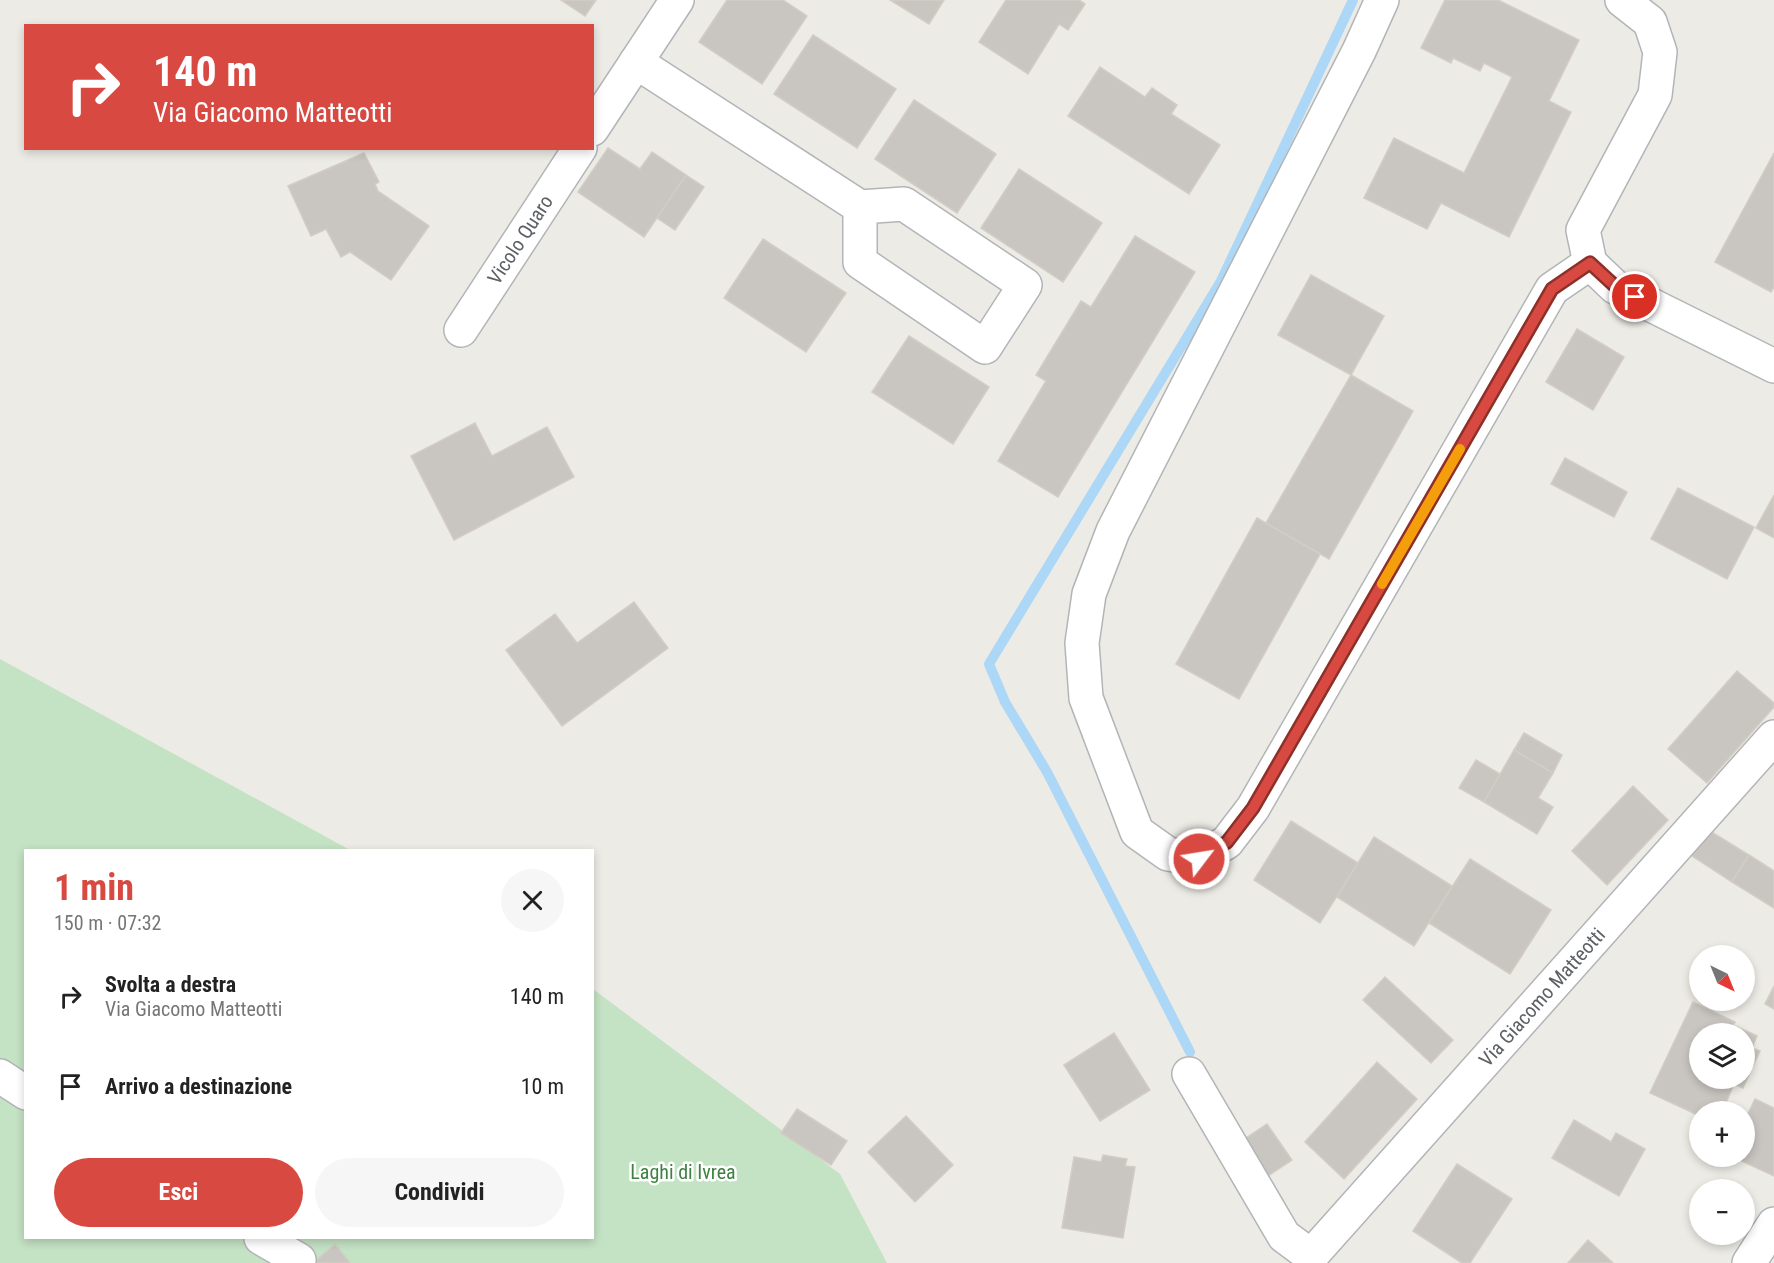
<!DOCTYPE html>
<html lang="it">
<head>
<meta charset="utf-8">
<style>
	body { margin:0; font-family:"Roboto Condensed",sans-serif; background:#f6f6f6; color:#222; height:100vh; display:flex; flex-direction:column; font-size:22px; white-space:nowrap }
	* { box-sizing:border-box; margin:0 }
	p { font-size:20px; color:#767676 }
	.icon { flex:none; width:33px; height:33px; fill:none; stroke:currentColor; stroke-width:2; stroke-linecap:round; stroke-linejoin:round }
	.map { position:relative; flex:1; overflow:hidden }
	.sheet { position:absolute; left:24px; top:849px; width:570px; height:390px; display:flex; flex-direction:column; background:#fff; border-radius:0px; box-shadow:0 3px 9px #0003 }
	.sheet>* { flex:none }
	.top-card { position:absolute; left:24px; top:24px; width:570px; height:126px; border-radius:0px; box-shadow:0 3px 9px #0003; background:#d84a41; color:#fff; overflow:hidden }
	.needle { width:39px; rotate:137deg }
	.fabs { position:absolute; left:1689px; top:945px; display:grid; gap:12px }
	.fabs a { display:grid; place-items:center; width:66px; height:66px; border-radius:50%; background:#fff; box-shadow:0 3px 9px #0003; font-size:30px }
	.pin { position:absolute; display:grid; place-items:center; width:51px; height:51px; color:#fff; margin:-26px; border:3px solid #fff; border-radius:50%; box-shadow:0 2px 6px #0007 }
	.me { position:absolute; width:66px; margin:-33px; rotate:59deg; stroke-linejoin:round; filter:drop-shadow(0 0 4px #0008) }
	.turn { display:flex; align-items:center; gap:21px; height:126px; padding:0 30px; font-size:27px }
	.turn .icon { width:78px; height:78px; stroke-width:2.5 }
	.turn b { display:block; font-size:42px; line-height:51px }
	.round { display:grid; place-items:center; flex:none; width:63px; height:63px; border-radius:32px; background:#f6f6f6 }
	.summary { display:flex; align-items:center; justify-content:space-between; height:102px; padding:0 30px }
	h1 { font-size:36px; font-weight:700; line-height:45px; color:#d84a41 }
	.button { display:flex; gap:12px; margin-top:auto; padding:12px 30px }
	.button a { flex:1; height:69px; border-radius:36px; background:#d84a41; color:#fff; font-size:24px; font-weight:700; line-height:69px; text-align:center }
	.button a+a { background:#f6f6f6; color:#222 }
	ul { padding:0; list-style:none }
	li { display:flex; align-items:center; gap:18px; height:90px; padding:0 30px }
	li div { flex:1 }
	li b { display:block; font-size:22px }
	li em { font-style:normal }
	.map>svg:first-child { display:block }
	.green { fill:#c4e2c4 }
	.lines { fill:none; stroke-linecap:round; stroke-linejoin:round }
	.stream { stroke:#acd7f6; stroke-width:10 }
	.building { fill:#c9c6c2; stroke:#d2cdc4; stroke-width:1.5; fill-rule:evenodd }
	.minor-casing { stroke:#b2b5b8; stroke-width:36 }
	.minor { stroke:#fff; stroke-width:33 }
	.route-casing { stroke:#8c302a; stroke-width:15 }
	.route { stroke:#d84a41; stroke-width:10 }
	.slow { stroke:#f59e0b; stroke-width:10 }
	.labels { text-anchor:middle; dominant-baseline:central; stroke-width:5; stroke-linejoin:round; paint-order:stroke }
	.street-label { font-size:20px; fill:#5d6064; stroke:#fff }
	.park-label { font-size:20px; fill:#3e8140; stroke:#fff }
</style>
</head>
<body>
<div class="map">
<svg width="1774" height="1263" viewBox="0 0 1774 1263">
	<rect width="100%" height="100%" fill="#edebe5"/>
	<path class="green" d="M0 659 350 850H26V1238H592L593 989 840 1174 887 1263H0Z"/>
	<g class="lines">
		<path class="stream" d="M1190 1052 1047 772 1005 702 989 664 1221 281 1353 0"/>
	</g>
	<g class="building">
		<path d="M561 0H596L585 16Z"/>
		<path d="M727 0H783L807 16 762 84 699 42Z"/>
		<path d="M890 0H944L929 24Z"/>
		<path d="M1006 0H1079L1085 4 1068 30 1059 24 1028 74 979 42Z"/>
		<path d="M1445 0H1498L1579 40 1549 101 1571 112 1509 237 1441 203 1427 229 1364 198 1394 138 1464 173 1512 77 1484 63 1480 71 1453 58 1451 63 1421 48Z"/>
		<path d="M813 35 896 89 857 148 774 94Z"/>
		<path d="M1100 67 1145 97 1152 88 1177 105 1171 114 1220 145 1189 194 1068 116Z"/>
		<path d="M914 100 996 154 957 213 875 159Z"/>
		<path d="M608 148 640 169 652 152 686 175 644 237 578 192Z"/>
		<path d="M364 153 379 182 375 184 378 191 429 226 391 280 350 252 341 257 326 229 311 236 288 186Z"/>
		<path d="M1774 153V287L1771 292 1715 262Z"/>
		<path d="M1019 169 1102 223 1063 282 981 228Z"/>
		<path d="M686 175 704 187 675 230 657 218Z"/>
		<path d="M1135 236 1195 272 1058 497 998 461 1046 381 1036 375 1081 301 1091 307Z"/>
		<path d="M763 239 846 293 806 352 724 298Z"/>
		<path d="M1311 275 1384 316 1351 375 1278 335Z"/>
		<path d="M1577 329 1624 357 1593 410 1546 382Z"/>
		<path d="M909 336 989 387 953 444 872 392Z"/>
		<path d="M1351 375 1413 411 1329 559 1266 523Z"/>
		<path d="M475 423 492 456 547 427 574 477 454 540 411 456Z"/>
		<path d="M1565 458 1627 492 1614 517 1551 484Z"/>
		<path d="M1678 488 1754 527 1727 579 1651 539Z"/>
		<path d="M1774 495V538L1756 528Z"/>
		<path d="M1257 518 1320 554 1239 699 1176 664Z"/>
		<path d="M634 602 668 648 562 726 506 650 555 614 577 643Z"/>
		<path d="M1737 671 1774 703V707L1707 783 1668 749Z"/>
		<path d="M1524 733 1562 755 1553 773 1514 750Z"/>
		<path d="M1514 750 1553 773 1538 798 1553 807 1537 834 1484 802Z"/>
		<path d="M1476 760 1500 774 1484 802 1459 788Z"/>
		<path d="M1633 786 1668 820 1607 885 1572 851Z"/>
		<path d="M1291 821 1358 863 1320 923 1254 880Z"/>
		<path d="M1705 828 1749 855 1732 882 1689 854Z"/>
		<path d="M1374 837 1452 886 1414 946 1337 897Z"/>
		<path d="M1749 855 1774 871V908L1732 882Z"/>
		<path d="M1470 859 1551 910 1510 974 1429 923Z"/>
		<path d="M1385 977 1453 1040 1431 1063 1363 1000Z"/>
		<path d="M1774 986V1009L1765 1004Z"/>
		<path d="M1693 1002 1735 1022 1733 1025 1757 1036 1752 1048 1760 1051 1743 1088 1734 1084 1722 1112H1700V1116L1650 1093ZM1700 1034H1744V1078H1700Z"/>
		<path d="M1114 1033 1150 1090 1100 1121 1064 1065Z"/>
		<path d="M1377 1062 1417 1099 1344 1179 1305 1142Z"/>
		<path d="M1755 1099 1774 1108V1176L1731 1156H1744V1122Z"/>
		<path d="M797 1109 847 1141 831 1165 781 1133Z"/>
		<path d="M906 1116 953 1165 915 1202 868 1152Z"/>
		<path d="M1574 1120 1611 1142 1616 1133 1645 1149 1619 1196 1552 1158Z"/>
		<path d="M1267 1124 1292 1160 1268 1176 1243 1140Z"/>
		<path d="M1103 1155 1127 1159 1125 1166 1135 1167 1123 1238 1062 1228 1074 1157 1101 1162Z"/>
		<path d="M1457 1164 1512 1199 1470 1263H1462L1413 1231Z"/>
		<path d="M1588 1240 1613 1263H1568Z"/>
		<path d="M335 1244 350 1263H313Z"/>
	</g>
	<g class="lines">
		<defs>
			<g id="minor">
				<path d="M1382 0 1359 51 1113 531 1089 594 1082 643 1086 698 1137 832 1168 854 1199 859 1227 842 1253 808 1552 289 1590 263"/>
				<path d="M636 62 860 207 904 204 1025 285 985 347 860 262V207"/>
				<path d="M592 129 677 0"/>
				<path d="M1590 263 1583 230 1655 95 1660 52 1650 22 1622 0"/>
				<path d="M1590 263 1615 287 1774 366"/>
				<path id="s1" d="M461 330 580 148"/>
				<path d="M1189 1074 1284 1236 1311 1256"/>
				<path d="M0 1076 26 1093"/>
				<path d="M261 1238 299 1260"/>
				<path id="s2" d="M1310 1263 1311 1256 1774 737"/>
				<path d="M1749 1263 1774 1224"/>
			</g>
		</defs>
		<use href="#minor" class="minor-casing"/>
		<use href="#minor" class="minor"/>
	</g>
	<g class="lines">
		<defs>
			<path id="route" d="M1199 859 1227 842 1253 808 1552 289 1590 263 1616 287 1635 297"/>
		</defs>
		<use href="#route" class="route-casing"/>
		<use href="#route" class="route"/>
		<path class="slow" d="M1382 584 1460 449"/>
	</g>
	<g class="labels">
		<g class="street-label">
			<text stroke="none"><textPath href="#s1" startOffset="108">Vicolo Quaro</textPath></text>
			<text stroke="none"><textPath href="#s2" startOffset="354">Via Giacomo Matteotti</textPath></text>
		</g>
		<g class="park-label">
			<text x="683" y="1172">Laghi di Ivrea</text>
		</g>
	</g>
</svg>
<div class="fabs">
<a><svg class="needle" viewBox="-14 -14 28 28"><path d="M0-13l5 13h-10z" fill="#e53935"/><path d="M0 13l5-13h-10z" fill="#767676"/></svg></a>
<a><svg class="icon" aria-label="layers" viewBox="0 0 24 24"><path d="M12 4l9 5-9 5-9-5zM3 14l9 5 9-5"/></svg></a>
<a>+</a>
<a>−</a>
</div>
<div class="pin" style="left:1635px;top:297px;background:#d93025"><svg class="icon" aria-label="arrive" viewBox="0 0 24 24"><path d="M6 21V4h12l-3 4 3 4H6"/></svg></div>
<svg class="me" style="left:1199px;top:859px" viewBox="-20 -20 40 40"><circle r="17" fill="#d84a41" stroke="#fff" stroke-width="3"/><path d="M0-11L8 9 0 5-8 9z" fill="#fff"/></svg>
<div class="top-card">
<div class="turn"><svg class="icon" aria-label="right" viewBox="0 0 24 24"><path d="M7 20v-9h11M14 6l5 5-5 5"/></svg><div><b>140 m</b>Via Giacomo Matteotti</div></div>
</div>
<section class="sheet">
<div class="summary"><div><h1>1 min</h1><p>150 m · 07:32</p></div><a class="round"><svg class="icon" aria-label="close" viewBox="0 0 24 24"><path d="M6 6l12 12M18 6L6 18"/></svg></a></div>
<ul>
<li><svg class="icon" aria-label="right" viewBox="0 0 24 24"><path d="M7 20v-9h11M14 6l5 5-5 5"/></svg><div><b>Svolta a destra</b><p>Via Giacomo Matteotti</p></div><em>140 m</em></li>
<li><svg class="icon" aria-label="arrive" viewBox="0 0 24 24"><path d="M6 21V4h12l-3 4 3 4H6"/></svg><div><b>Arrivo a destinazione</b></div><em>10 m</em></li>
</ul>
<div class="button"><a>Esci</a><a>Condividi</a></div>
</section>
</div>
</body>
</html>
